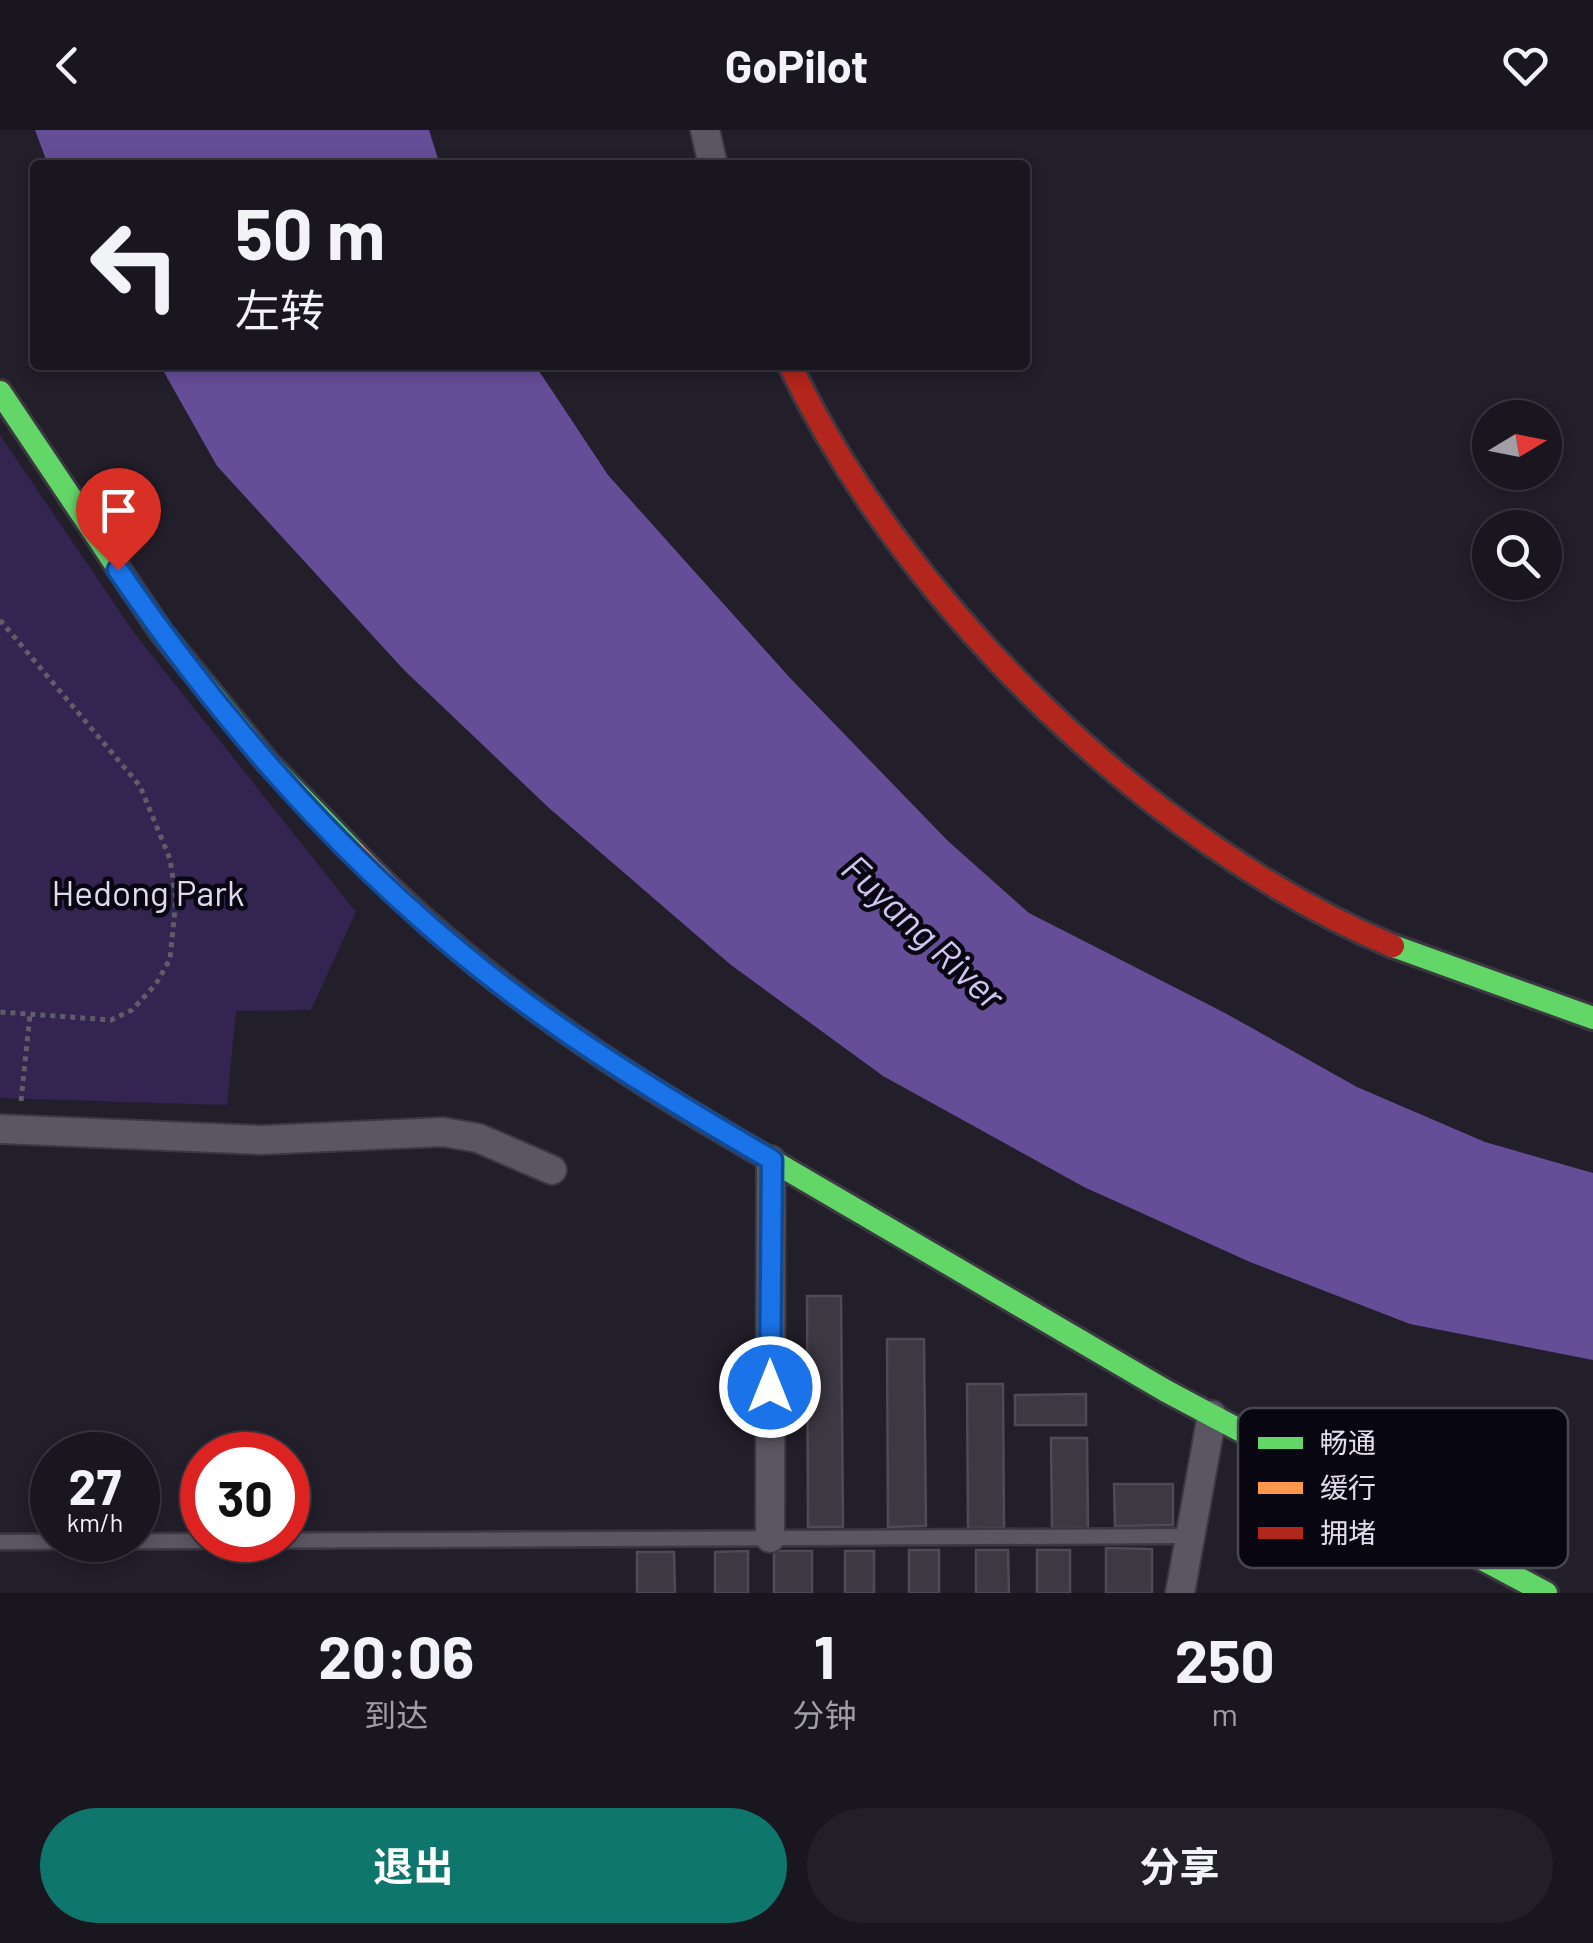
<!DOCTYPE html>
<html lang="zh">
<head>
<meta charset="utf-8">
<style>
	body { margin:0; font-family:Barlow,"Noto Sans SC",sans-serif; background:#231f29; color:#f1f3f6; height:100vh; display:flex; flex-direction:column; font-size:38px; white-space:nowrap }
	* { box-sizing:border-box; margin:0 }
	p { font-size:32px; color:#9f9fa5 }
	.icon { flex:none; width:55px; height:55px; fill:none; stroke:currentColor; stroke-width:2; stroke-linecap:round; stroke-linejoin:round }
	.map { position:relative; height:1463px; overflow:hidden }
	.side { display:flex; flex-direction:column; background:#1a1620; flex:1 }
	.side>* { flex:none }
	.banner { position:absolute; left:30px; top:30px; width:1000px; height:210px; border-radius:10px; box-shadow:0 5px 15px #0003,0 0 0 2px #38353e; background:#1a1620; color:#f1f3f6; overflow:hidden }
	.needle { width:65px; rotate:80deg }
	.fabs { position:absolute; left:1472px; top:270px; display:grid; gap:20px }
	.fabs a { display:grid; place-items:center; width:90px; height:90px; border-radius:50%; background:#1a1620; box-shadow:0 5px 15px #0003,0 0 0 2px #38353e; font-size:50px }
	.speed { position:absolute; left:30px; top:1302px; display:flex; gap:20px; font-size:50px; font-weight:700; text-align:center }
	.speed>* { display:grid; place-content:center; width:130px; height:130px; border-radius:50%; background:#1a1620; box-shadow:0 5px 15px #0003,0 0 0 2px #38353e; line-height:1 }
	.speed small { font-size:25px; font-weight:400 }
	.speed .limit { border:15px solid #d22; background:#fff; color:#111 }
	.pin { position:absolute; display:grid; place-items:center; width:85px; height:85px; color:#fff; margin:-102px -42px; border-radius:50% 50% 50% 0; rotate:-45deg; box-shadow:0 0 10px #0007 }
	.pin .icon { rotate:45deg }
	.me { position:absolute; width:110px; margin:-55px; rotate:0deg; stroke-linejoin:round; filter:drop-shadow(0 0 8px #0008) }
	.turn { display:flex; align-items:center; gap:35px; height:210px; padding:0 40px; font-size:45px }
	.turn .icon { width:130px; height:130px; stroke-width:2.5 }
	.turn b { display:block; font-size:70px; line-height:85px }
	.eta { display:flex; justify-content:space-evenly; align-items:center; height:170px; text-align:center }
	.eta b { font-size:60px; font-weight:700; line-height:70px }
	.button { display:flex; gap:20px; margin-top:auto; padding:20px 40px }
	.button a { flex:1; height:115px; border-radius:60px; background:#0f766e; color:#fff; font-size:40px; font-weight:700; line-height:115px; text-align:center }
	.button a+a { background:#231f29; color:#f1f3f6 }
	header { display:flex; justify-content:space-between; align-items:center; height:130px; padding:0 40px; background:#1a1620; font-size:45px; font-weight:700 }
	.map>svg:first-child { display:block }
	.green { fill:#332451 }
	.water { fill:#664d97 }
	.building { fill:#3c3943; stroke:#4f4b56; stroke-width:2.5 }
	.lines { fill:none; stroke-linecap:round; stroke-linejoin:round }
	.lane-casing { stroke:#3b3842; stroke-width:19 }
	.street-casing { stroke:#3b3842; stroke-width:32 }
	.fast-casing { stroke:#3b3842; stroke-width:28 }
	.slow-casing { stroke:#3b3842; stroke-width:28 }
	.jam-casing { stroke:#3b3842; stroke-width:28 }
	.path { stroke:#605d67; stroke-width:5; stroke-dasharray:5 5; stroke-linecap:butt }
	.lane { stroke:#5a5762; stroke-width:14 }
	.street { stroke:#5a5762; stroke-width:28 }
	.fast { stroke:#63d668; stroke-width:22 }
	.slow { stroke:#ff974d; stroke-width:22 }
	.jam { stroke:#b3261e; stroke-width:22 }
	.route-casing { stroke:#114b97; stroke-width:25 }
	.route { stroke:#1a73e8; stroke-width:18 }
	.labels { text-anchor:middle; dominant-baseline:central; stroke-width:9; stroke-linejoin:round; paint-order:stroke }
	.park-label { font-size:35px; fill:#dfdaf0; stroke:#080610 }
	.water-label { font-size:38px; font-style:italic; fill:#d0c5f1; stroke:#080610 }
	.key { fill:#080610; stroke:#494753; stroke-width:2.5 }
	.key-label { font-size:28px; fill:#e2deef }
</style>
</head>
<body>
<header><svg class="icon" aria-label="back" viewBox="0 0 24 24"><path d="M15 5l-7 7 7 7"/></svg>GoPilot<svg class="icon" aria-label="heart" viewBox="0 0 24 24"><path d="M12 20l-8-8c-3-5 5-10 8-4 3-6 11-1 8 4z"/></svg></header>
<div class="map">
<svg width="1593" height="1463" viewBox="0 0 1593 1463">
	<rect width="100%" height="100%" fill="#221e2a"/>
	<path class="green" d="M0 305 135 504 356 782 311 880 236 881 227 975 0 968Z"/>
	<g class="water">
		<path d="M35 0H429L440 35H48Z"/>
		<path d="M160 235H535L608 345 791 549 948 711 1029 783 1225 883 1357 957 1485 1012 1593 1043V1230L1410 1194 1250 1132 1084 1057 883 946 731 835 549 678 404 540 217 336Z"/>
	</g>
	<g class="building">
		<path d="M807 1166H841L843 1397H808Z"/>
		<path d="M887 1209H924L926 1396 888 1397Z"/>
		<path d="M967 1254H1003L1004 1398H968Z"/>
		<path d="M1086 1264V1295H1015V1265Z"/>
		<path d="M1051 1308H1087L1088 1398H1052Z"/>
		<path d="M1114 1354H1173V1395L1115 1396Z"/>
		<path d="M1106 1418 1152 1419V1463H1106Z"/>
		<rect x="909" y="1420" width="30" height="43"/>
		<path d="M976 1420H1008L1009 1463H976Z"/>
		<rect x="1037" y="1420" width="33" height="43"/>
		<path d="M748 1421V1463H715V1422Z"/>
		<rect x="774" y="1421" width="38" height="42"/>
		<rect x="845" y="1421" width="29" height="42"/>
		<path d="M637 1422H674L675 1463H637Z"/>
	</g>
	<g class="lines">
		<defs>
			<path id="lane" d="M0 1412 1190 1406"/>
			<g id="street">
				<path d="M705 0 713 35"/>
				<path d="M0 999 260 1010 443 1002 478 1008 552 1040"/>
				<path d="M770 1408 771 1030"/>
				<path d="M1180 1463 1212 1285"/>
			</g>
			<g id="fast">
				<path d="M0 262 161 502 268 633 355 723"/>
				<path d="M1393 816 1593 888"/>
				<path d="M730 1006 1166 1261 1546 1463"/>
			</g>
			<path id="slow" d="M355 723C463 836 595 927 730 1006"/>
			<path id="jam" d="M790 235C902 471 1151 715 1393 816"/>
		</defs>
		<use href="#lane" class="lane-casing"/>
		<use href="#street" class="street-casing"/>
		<use href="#fast" class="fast-casing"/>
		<use href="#slow" class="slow-casing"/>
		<use href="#jam" class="jam-casing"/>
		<g class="path">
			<path d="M0 490 140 656 170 729 176 769 170 829 156 854 132 880 111 890 0 882"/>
			<path d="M21 971 30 884"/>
		</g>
		<use href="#lane" class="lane"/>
		<use href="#street" class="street"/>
		<use href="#fast" class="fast"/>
		<use href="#slow" class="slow"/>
		<use href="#jam" class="jam"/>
	</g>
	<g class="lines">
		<defs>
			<path id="route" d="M118 440C220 589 344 731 486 843 575 913 674 973 772 1030L770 1257"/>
		</defs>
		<use href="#route" class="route-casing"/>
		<use href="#route" class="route"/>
	</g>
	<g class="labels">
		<g class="park-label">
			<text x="148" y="762">Hedong Park</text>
		</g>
		<g class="water-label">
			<text transform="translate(924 801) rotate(43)">Fuyang River</text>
		</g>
	</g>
	<rect x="1238" y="1278" width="330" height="160" rx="15" class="key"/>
	<rect x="1258" y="1307" width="45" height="12" fill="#63d668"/>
	<rect x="1258" y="1352" width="45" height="12" fill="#ff974d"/>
	<rect x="1258" y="1397" width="45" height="12" fill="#b3261e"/>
	<g class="key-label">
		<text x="1320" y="1323">畅通</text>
		<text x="1320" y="1368">缓行</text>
		<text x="1320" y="1413">拥堵</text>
	</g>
</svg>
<div class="fabs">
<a><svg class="needle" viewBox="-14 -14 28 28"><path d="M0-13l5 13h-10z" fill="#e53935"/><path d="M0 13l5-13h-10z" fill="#9f9fa5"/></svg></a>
<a><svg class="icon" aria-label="search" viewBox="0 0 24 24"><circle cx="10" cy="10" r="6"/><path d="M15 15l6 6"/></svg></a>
</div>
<div class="speed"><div>27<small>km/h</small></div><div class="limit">30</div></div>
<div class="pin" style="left:118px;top:440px;background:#d93025"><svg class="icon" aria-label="arrive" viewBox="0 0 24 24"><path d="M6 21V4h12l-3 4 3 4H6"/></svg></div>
<svg class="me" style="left:770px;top:1257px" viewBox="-20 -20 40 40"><circle r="17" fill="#1a73e8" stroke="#fff" stroke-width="3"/><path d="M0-11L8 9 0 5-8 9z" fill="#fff"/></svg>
<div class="banner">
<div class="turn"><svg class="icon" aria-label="left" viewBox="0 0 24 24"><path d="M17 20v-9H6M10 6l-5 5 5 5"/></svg><div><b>50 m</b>左转</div></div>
</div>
</div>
<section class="side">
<div class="eta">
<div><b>20:06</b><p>到达</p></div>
<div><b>1</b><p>分钟</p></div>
<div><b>250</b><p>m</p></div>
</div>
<div class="button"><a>退出</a><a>分享</a></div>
</section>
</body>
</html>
